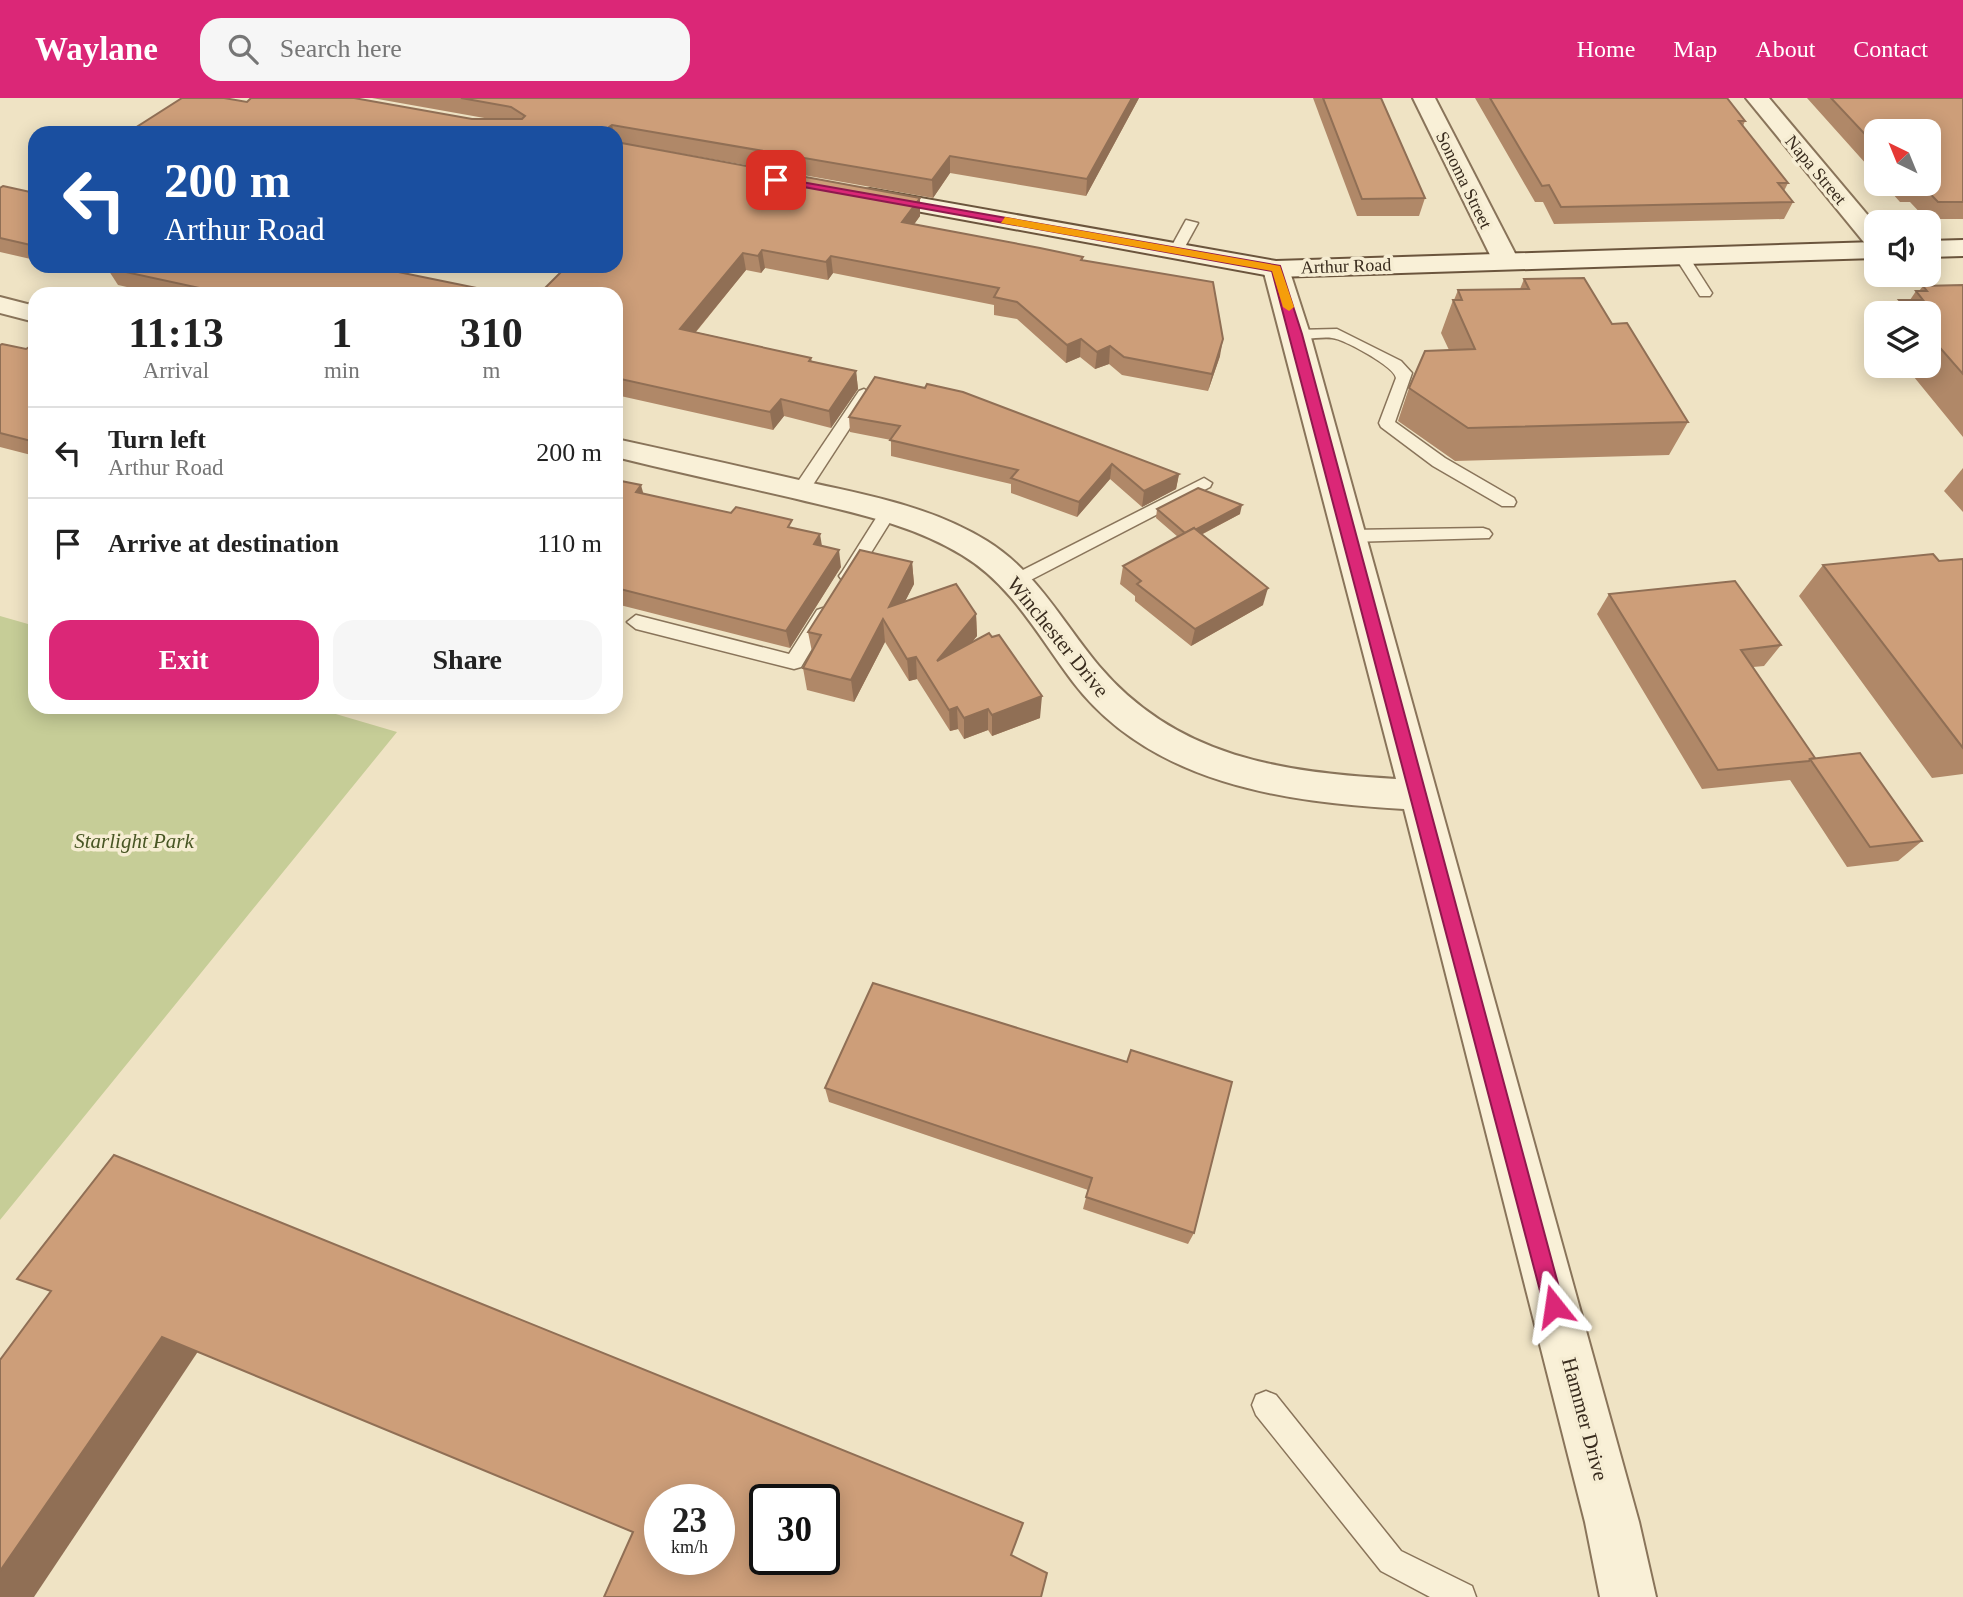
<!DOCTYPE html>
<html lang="en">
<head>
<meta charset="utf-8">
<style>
	body { margin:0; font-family:Georgia,serif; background:#f6f6f6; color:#222; height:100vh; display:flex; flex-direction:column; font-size:26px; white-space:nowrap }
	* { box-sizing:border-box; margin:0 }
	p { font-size:23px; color:#767676 }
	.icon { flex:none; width:38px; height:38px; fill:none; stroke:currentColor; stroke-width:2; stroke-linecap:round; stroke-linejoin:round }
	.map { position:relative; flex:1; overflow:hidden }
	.sheet { position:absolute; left:28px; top:189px; width:595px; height:427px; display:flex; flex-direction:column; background:#fff; border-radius:21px; box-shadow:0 4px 18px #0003 }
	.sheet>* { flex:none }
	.top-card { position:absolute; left:28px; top:28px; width:595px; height:147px; border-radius:21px; box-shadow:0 4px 18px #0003; background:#1a4fa0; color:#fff; overflow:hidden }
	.needle { width:46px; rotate:317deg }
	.buttons { position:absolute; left:1864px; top:21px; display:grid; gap:14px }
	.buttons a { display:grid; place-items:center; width:77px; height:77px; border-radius:14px; background:#fff; box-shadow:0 4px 18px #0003; font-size:35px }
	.speed { position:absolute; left:644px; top:1386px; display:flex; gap:14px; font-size:35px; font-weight:700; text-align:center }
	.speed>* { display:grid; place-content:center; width:91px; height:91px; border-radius:50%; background:#fff; box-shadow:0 4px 18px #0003; line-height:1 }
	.speed small { font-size:18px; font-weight:400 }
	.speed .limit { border:4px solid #111; border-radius:10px; background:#fff; color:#111 }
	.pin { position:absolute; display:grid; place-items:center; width:60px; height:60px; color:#fff; margin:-30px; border-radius:14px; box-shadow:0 4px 10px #0006 }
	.me { position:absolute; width:77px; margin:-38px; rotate:345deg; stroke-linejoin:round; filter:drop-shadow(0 0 5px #0008) }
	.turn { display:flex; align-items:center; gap:24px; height:147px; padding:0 21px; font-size:32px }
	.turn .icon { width:91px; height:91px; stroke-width:2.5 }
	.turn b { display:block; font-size:49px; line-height:60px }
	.eta { display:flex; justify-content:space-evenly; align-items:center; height:119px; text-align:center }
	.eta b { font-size:42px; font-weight:700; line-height:49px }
	.primary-button { display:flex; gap:14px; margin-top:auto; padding:14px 21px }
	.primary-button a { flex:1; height:80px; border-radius:21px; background:#db2777; color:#fff; font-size:28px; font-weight:700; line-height:80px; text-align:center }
	.primary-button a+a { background:#f6f6f6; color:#222 }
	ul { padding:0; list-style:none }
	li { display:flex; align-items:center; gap:21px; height:91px; padding:0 21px; border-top:2px solid #e0e0e0 }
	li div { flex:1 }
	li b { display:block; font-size:26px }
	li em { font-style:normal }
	header { display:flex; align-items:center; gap:42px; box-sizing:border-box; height:98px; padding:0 35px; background:#db2777; color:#fff }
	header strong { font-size:33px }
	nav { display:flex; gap:38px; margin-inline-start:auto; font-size:24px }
	.search { width:490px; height:63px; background:#f6f6f6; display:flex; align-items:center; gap:18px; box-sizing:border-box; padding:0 24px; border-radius:21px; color:#767676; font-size:26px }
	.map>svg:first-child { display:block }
	.green { fill:#c6cd97 }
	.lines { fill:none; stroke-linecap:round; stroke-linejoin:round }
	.lane-casing { stroke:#89745a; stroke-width:3 }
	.street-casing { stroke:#89745a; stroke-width:4 }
	.secondary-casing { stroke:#6b553d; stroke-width:4 }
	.lane { fill:#f9f0d7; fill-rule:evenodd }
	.street { fill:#f9f0d7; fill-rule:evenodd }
	.secondary { fill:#f9f0d7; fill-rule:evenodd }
	.wall { fill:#b08868 }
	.shaded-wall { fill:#906f55 }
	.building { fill:#cd9e79; stroke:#906f55; stroke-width:2; fill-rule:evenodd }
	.route { fill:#db2777; stroke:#8e194d; stroke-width:2 }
	.slow { fill:#f59e0b }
	.labels { text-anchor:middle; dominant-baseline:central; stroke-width:7; stroke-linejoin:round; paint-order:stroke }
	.far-street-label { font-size:18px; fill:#392c1e; stroke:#f6edd3 }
	.street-label { font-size:21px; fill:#392c1e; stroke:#f6edd3 }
	.park-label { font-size:21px; font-style:italic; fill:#485624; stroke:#f6edd3 }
</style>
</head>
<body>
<header>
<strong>Waylane</strong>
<div class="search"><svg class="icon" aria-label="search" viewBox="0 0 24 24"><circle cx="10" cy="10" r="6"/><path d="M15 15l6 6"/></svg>Search here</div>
<nav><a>Home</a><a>Map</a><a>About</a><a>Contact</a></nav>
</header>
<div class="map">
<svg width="1963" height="1499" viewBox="0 0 1963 1499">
	<rect width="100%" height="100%" fill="#efe3c4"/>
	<path class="green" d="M0 518 35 528V609H312L397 634 0 1122Z"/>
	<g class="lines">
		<defs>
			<g id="lane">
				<path d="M1186 122 1198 125 1181 156H1171L1169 153Z"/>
				<path d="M1677 156H1687L1712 195 1710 198H1700L1675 159Z"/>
				<path d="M1337 231 1401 263 1412 275 1395 324 1445 360 1514 400 1516 404 1514 408H1502L1433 368 1381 329 1379 325 1396 280C1395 269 1344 241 1332 240 1318 238 1299 245 1289 236L1296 232Z"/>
				<path d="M864 291 872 296 807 396H795V388L859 293Z"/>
				<path d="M1204 380 1212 385 1210 389 1021 487 1015 489 1006 483 1009 479Z"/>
				<path d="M889 407 897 413 854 482H842L839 478 842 474 883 409Z"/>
				<path d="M1483 430 1489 432 1492 436 1489 440 1349 444 1340 438 1349 432Z"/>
				<path d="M823 510 832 517 801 569 794 571 636 531 627 524 636 517 789 556 817 512Z"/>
				<path d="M1266 1293 1276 1297 1401 1453 1472 1488 1476 1499H1430L1381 1473 1256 1317 1252 1307 1256 1297Z"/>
			</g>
			<g id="street">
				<path d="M1413 0H1435L1519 163 1515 168H1497L1493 163Z"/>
				<path d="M1746 0H1769L1876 127V150L1867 148Z"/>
				<path d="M1276 163 1285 166 1289 171 1310 236 1639 1424 1656 1499H1600L1585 1424 1404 711C1284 704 1151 686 1073 584 1039 539 1012 487 962 457 911 426 854 415 797 401 737 387 676 374 616 359V341C681 355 747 370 812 385 872 398 934 410 987 443 1037 474 1063 525 1099 568 1177 660 1282 674 1396 681L1263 171 1267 166Z"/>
				<path d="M0 199 35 208V224L0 215Z"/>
			</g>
			<g id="secondary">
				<path d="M870 91 1276 163 1876 144V160L1276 179 862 103 858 98 862 93Z"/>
				<path d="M1963 142V158L1928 159V143Z"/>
			</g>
		</defs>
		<use href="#lane" class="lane-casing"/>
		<use href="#street" class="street-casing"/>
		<use href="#secondary" class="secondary-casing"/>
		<use href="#lane" class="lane"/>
		<use href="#street" class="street"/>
		<use href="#secondary" class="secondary"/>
	</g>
	<g class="wall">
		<path d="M372 0H1139L1086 98 950 75 933 100 616 44V35H138L135 30 247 4 472 21H490Z"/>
		<path d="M1313 0H1381L1425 100 1419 118H1357Z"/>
		<path d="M1475 0H1727L1745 23 1743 28 1788 85 1784 93 1793 104 1784 121 1554 126 1543 104H1535Z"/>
		<path d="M1807 0H1963V121H1926L1910 104H1900L1884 86H1928L1876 33V77Z"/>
		<path d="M0 90 35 95V162L0 154Z"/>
		<path d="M920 100V118L914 126 1083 159V162L1220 258 1208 293 1122 277 1109 266 1095 271 1080 259 1066 265 1017 221 994 217V207L833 175 828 182 765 170 761 175 746 172 696 234 811 260 812 264 856 273 858 291 831 330 784 318 773 332 616 297V196L567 168Z"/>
		<path d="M107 170 506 196H158L118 187Z"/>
		<path d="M1524 181 1612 226 1688 324 1669 357 1455 363 1398 323 1409 290 1449 252 1441 235 1453 202H1454L1458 192 1520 191Z"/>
		<path d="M1963 187V339L1905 268H1928V215H1891L1899 202H1910L1916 193H1919L1923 188Z"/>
		<path d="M35 246V358L0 349V247L26 251Z"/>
		<path d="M849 319 1179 376 1176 391 1142 409 1110 381 1077 419 1011 395V386L891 358V342L850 334Z"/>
		<path d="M1963 370V414L1944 393Z"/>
		<path d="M616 382 644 396 793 430 822 448 841 469 790 550 616 506Z"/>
		<path d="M1157 411 1240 416 1201 437 1263 507 1191 548 1135 503V498L1120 486 1123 468 1178 439 1156 420Z"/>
		<path d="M1963 461V676L1932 680 1799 498 1823 467 1939 463Z"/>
		<path d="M912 464 914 486 905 503 976 516 977 538 972 544 1040 620 992 638 988 632 964 641 958 631 950 633 917 581 909 583 885 544 854 604 807 592 803 570 812 554 808 534Z"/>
		<path d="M1609 496 1781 547 1764 568 1753 569 1815 660 1922 743 1898 763 1847 769 1790 682 1702 691 1597 516Z"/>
		<path d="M1127 964 1194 1135 1188 1146 1083 1111 1088 1092 829 1004 825 990Z"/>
	</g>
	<g class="shaded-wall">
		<path d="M1132 0H1139L1086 98 1087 81Z"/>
		<path d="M612 27 614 35H609V29Z"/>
		<path d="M950 58V75L933 100 932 82Z"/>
		<path d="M920 100V118L903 142 902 124Z"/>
		<path d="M762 152 765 170 761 175 758 158Z"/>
		<path d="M743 155 746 172 684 248 680 231Z"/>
		<path d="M831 158 833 175 828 182 826 164Z"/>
		<path d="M1081 241 1080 259 1066 265 1067 247Z"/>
		<path d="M1223 241 1220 258 1208 293 1212 276Z"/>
		<path d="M1110 248 1109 266 1095 271 1097 254Z"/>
		<path d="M856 273 858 291 831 330 829 313Z"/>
		<path d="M781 301 784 318 773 332 770 314Z"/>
		<path d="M1112 366 1110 381 1077 419 1079 404Z"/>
		<path d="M1179 376 1176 391 1142 409 1144 393Z"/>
		<path d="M641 387 646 405 636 394Z"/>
		<path d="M1242 407 1240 416 1185 445 1187 436Z"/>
		<path d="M820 436 823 454 814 446Z"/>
		<path d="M839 452 841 469 790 550 786 533Z"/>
		<path d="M912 464 914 486 891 531 889 509Z"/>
		<path d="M1268 490 1263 507 1191 548 1195 531Z"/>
		<path d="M976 516 977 538 938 584 937 563Z"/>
		<path d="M883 521 885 544 854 604 851 582Z"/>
		<path d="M916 559 917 581 909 583 907 561Z"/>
		<path d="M1042 598 1040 620 992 638V617Z"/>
		<path d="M957 609 958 631 950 633 949 612Z"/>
		<path d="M988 611V632L964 641V620Z"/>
		<path d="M162 1239 199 1252 34 1499H0V1473Z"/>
	</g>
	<g class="building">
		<path d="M182 0H224L247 4 251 0H354L472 21H522L525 18 511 9 461 0H1132L1087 81 950 58 932 82 612 27 609 29V35H160L135 30Z"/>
		<path d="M1323 0H1381L1425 100 1362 101Z"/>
		<path d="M1490 0H1727L1745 23H1739L1788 85H1778L1793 104 1561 109 1549 87 1542 88Z"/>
		<path d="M1831 0H1963V104H1938L1921 86 1912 87 1911 86H1928V33H1876V48Z"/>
		<path d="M616 44 920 100 902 124 1040 150 1083 159 1081 162 1213 184 1223 241 1212 276 1124 259 1110 248 1097 254 1081 241 1067 247 1017 204 994 199 999 190 831 158 826 164 762 152 758 158 743 155 680 231 811 260 809 263 856 273 829 313 781 301 770 314 616 280V196H539L567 168H616Z"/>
		<path d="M3 88 35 95V148L0 140V90Z"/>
		<path d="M109 168H369L506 196H227L107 170Z"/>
		<path d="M1584 180 1612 226 1627 225 1688 324 1468 330 1409 290 1425 253 1475 251 1453 202H1462L1458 192 1529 191 1524 181Z"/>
		<path d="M1963 187V276L1928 236V215H1911L1899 202H1923L1916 193H1927L1923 188Z"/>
		<path d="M2 246 26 251 34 246H35V344L0 335V247Z"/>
		<path d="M875 279 925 290 927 286 963 294 1179 376 1144 393 1112 366 1079 404 1011 380 1018 372 890 342 900 328 849 319Z"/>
		<path d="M616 382 641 387 636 394 731 415 736 409 792 422 788 429 820 436 814 446 839 452 786 533 616 490Z"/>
		<path d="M1198 390 1242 407 1195 432 1194 430 1185 435 1157 411Z"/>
		<path d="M1194 430 1268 490 1195 531 1137 486 1141 483 1123 468Z"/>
		<path d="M860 452 912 464 889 509 956 486 976 516 937 563 989 535 992 539 999 537 1042 598 992 617 988 611 964 620 957 609 949 612 916 559 907 561 883 521 851 582 803 570 821 537 808 534Z"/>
		<path d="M1933 456 1939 463 1963 461V650L1823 467Z"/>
		<path d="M1735 483 1781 547 1741 552 1815 660 1810 661 1809 663 1718 672 1609 496Z"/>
		<path d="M1860 655 1922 743 1870 749 1810 661Z"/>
		<path d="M873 885 1127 964 1131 952 1232 984 1194 1135 1086 1099 1092 1080 825 990Z"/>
		<path d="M114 1057 1023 1425 1011 1457 1047 1475 1041 1499H604L633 1434 162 1239 0 1473V1262L51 1193 17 1181ZM660 1402H719V1461H660ZM765 1402H824V1461H765Z"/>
	</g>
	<path class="route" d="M773 79 1280 168 1302 236 1564 1208 1561 1216 1554 1218 1547 1216 1544 1208 1272 173 776 84Z"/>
	<path class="slow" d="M1005 119 1280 168 1294 209 1289 213 1283 209 1272 173 1001 125Z"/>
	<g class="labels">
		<g class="far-street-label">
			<text transform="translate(1816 72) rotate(50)">Napa Street</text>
			<text transform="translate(1464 82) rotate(64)">Sonoma Street</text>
			<text transform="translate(1346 168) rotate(-2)">Arthur Road</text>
		</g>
		<g class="street-label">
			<text transform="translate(1058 539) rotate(51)">Winchester Drive</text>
			<text transform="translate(1585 1321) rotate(75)">Hammer Drive</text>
		</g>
		<g class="park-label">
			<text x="134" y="743">Starlight Park</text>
		</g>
	</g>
</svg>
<div class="buttons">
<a><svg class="needle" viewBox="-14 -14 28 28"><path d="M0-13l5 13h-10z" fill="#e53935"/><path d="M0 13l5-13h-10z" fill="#767676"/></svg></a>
<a><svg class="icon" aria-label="sound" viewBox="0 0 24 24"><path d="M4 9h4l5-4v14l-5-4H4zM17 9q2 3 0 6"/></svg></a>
<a><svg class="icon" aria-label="layers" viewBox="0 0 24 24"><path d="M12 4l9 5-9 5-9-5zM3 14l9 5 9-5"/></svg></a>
</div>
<div class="speed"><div>23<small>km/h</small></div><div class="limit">30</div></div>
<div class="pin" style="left:776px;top:82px;background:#d93025"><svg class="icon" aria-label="arrive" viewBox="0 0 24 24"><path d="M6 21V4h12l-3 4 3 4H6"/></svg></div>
<svg class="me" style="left:1554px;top:1208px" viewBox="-20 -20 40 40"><path d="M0-17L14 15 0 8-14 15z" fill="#db2777" stroke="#fff" stroke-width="4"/></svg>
<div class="top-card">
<div class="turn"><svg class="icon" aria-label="left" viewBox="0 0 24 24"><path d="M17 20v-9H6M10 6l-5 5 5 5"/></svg><div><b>200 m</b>Arthur Road</div></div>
</div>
<section class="sheet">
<div class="eta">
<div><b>11:13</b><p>Arrival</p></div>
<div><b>1</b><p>min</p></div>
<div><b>310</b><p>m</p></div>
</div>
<ul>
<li><svg class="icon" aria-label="left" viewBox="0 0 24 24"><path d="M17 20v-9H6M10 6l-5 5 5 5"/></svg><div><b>Turn left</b><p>Arthur Road</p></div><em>200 m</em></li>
<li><svg class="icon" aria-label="arrive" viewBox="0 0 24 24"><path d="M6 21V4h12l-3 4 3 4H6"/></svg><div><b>Arrive at destination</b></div><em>110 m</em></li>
</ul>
<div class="primary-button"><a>Exit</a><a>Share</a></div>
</section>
</div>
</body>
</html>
